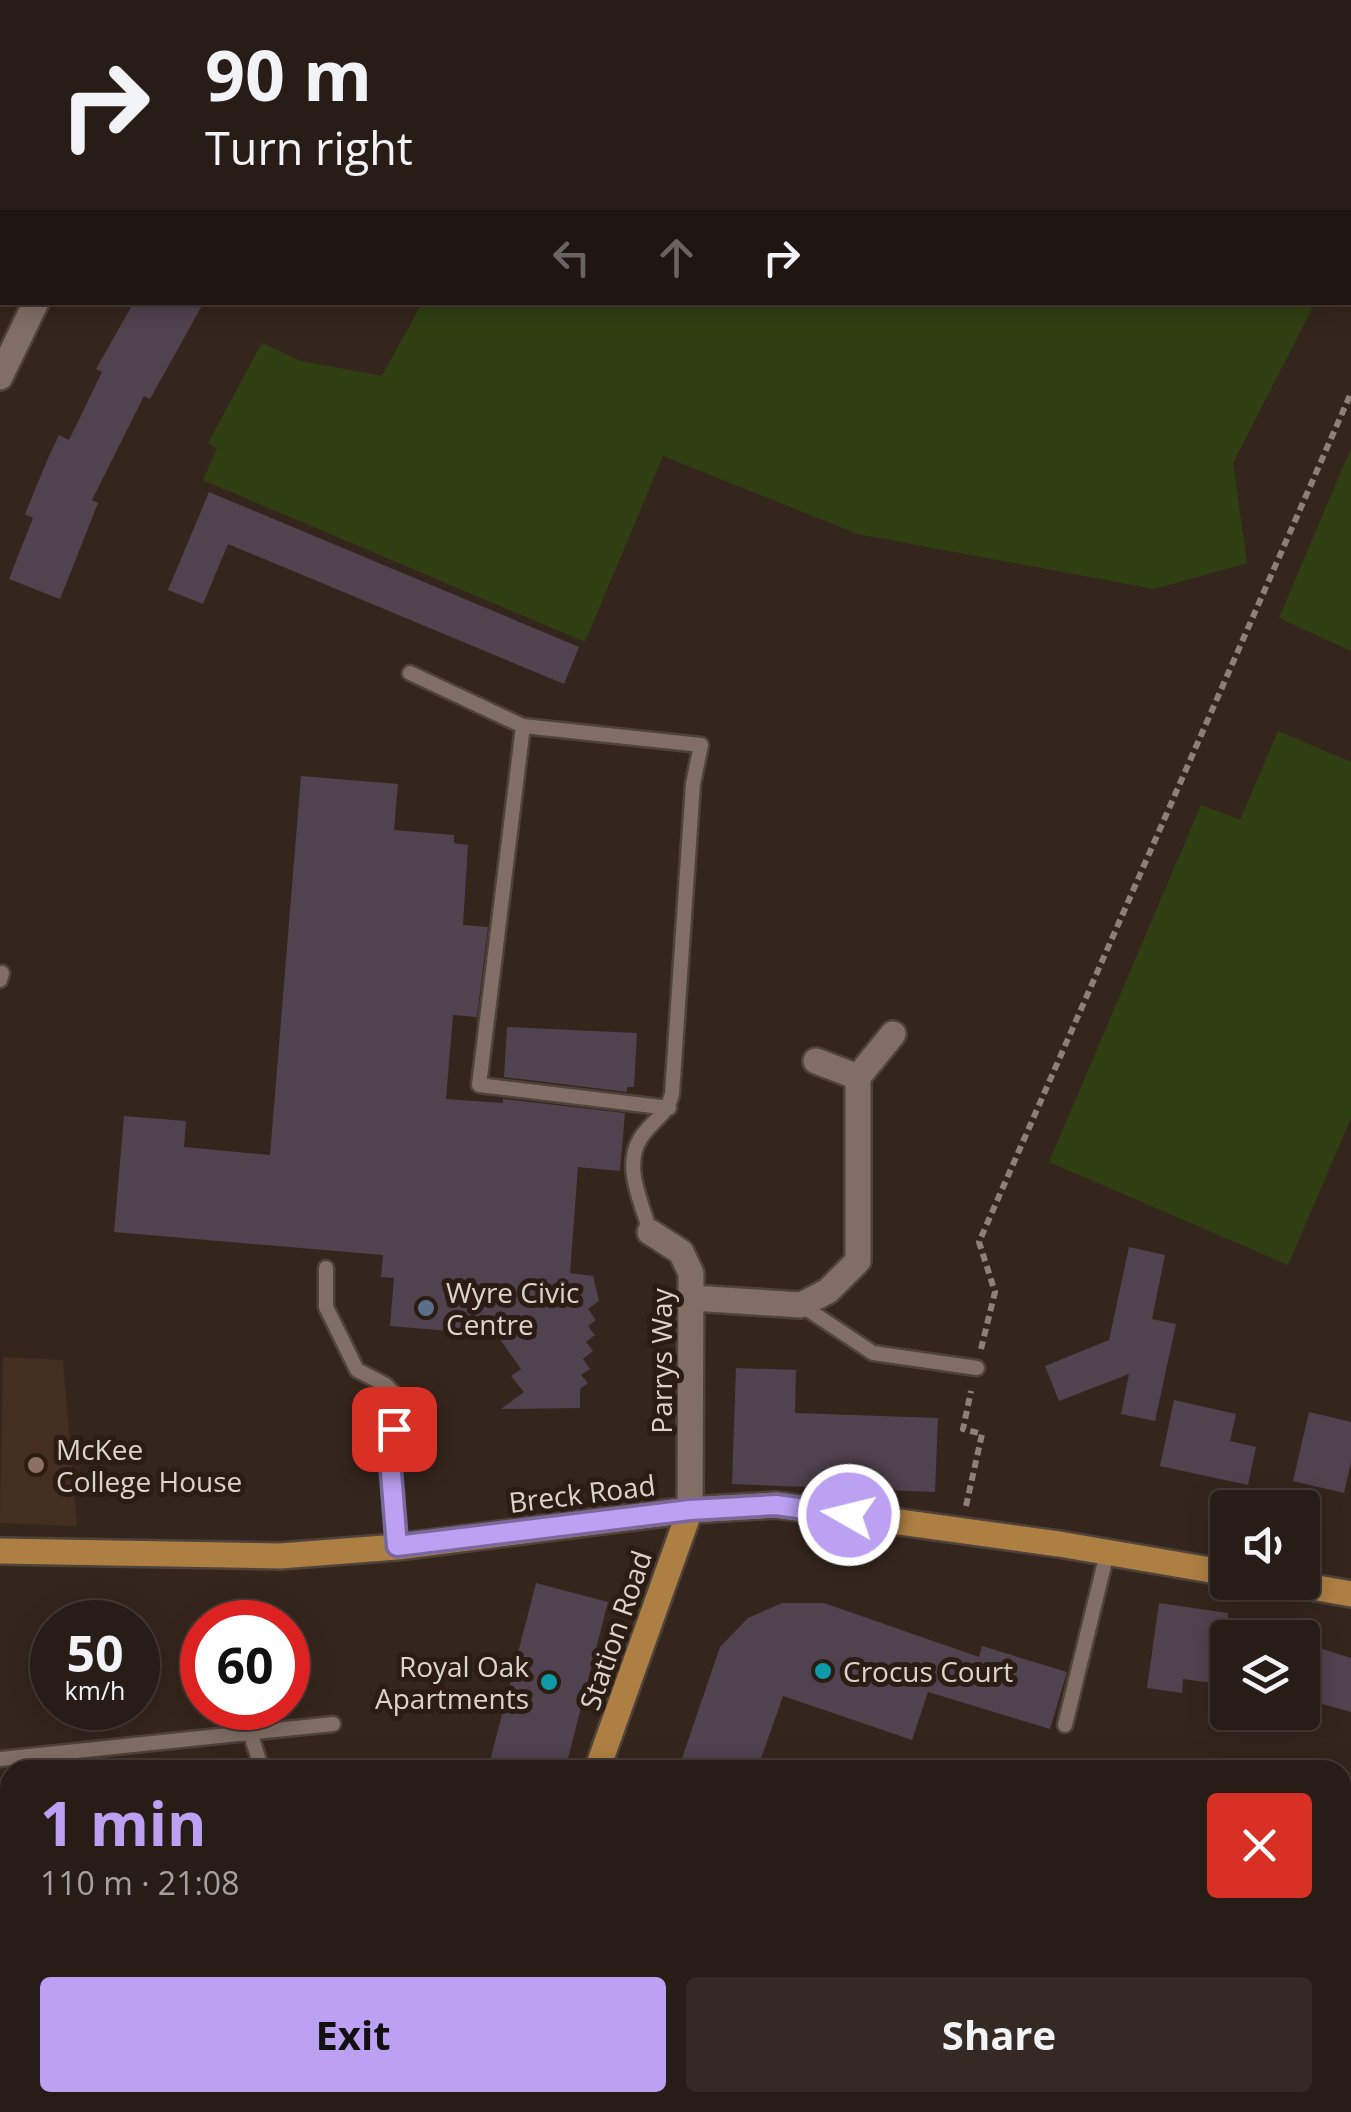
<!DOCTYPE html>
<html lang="en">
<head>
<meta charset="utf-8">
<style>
	body { margin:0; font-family:"Open Sans",sans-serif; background:#342923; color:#f1f3f6; height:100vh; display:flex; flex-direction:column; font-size:38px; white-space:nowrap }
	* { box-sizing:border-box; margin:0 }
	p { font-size:32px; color:#a5a1a1 }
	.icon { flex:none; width:55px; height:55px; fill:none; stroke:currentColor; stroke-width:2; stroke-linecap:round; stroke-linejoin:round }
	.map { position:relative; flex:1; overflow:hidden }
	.drawer { position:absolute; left:0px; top:1760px; width:1352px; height:352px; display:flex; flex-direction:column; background:#281c16; border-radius:30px 30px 0 0; box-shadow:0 5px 25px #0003,0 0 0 2px #443a35 }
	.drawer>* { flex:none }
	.guide { position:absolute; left:0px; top:0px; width:1352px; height:305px; box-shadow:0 5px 25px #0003,0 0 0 2px #443a35; background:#281c16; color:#f1f3f6; overflow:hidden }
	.fabs { position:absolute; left:1210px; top:1490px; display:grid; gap:20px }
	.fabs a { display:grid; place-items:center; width:110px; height:110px; border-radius:10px; background:#281c16; box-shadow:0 5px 25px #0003,0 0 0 2px #443a35; font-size:50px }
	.speed { position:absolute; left:30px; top:1600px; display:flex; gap:20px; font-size:50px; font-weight:700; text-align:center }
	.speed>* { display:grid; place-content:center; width:130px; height:130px; border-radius:50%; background:#281c16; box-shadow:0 5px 25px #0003,0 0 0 2px #443a35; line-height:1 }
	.speed small { font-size:25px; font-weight:400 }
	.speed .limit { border:15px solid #d22; background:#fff; color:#111 }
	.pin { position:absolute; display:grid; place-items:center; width:85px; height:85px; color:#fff; margin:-42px; border-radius:20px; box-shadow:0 5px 15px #0006 }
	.me { position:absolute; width:110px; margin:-55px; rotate:278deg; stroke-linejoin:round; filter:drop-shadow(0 0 8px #0008) }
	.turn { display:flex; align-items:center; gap:35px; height:210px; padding:0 40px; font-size:45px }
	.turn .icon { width:130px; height:130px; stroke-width:2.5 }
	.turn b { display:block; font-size:70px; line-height:85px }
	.lanes { display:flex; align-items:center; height:95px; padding:0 40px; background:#0003; justify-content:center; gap:50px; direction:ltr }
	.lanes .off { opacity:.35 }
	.round { display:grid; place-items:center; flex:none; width:105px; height:105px; border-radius:10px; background:#342923 }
	.head { display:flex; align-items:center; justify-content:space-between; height:170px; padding:0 40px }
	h1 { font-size:60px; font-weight:700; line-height:75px; color:#bca0f2 }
	.primary-button { display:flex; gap:20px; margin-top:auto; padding:20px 40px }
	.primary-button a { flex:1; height:115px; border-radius:10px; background:#bca0f2; color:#111; font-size:40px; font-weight:700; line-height:115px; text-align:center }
	.primary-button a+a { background:#342923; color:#f1f3f6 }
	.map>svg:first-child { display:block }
	.built { fill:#432e21 }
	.green { fill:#303f12 }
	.building { fill:#50424f }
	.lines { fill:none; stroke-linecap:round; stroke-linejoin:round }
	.lane-casing { stroke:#4e423a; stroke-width:19 }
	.street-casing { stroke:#4e423a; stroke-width:30 }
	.primary-casing { stroke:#4e423a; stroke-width:30 }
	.path { stroke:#8c8078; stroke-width:6; stroke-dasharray:8 5; stroke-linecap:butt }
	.lane { stroke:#816f65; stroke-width:14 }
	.street { stroke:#816f65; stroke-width:25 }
	.primary { stroke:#ae7f43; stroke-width:25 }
	.route-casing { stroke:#7a689d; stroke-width:25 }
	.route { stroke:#bca0f2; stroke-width:18 }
	.service-dot { fill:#5c6f8a; stroke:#2b1d14; stroke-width:4 }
	.education-dot { fill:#8d6e63; stroke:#2b1d14; stroke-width:4 }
	.culture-dot { fill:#0f9aa8; stroke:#2b1d14; stroke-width:4 }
	.labels { text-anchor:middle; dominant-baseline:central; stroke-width:10; stroke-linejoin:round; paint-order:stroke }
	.poi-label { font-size:28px; fill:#ddd3cd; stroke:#2b1d14; text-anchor:start }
	.street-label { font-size:28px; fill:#ddd3cd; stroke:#2b1d14 }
</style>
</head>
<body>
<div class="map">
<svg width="1351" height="2112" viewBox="0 0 1351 2112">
	<rect width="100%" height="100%" fill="#35261d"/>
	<path class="built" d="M3 1357 63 1360 77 1526 0 1523Z"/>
	<g class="green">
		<path d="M584 0H1351V224L1350 2Z"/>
		<path d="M422 303V302L1315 303 1233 463 1247 563 1154 589 858 534 663 456 585 642 203 480 217 448 208 443 262 343 301 361 382 376Z"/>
		<path d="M1351 448V651L1279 618Z"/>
		<path d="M1278 731 1351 762V1118L1288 1265 1049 1162 1201 805 1240 820Z"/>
	</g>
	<g class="building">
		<path d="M134 302H204L150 399 144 396 92 500 98 503 60 599 9 579 33 518 25 514 49 456 59 435 69 440 102 372 96 369Z"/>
		<path d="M209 492 579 647 564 684 228 544 203 604 168 590Z"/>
		<path d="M301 776 398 784 394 830 454 835V843L468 845 463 925 488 927 477 1017 453 1015 446 1099 503 1103V1099L625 1113 620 1171 578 1167 570 1273 593 1276 599 1301 588 1309 596 1320 588 1326 595 1335 586 1342 593 1351 583 1359 590 1369 581 1375 588 1383 580 1389V1408L501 1409 524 1392 511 1376 521 1369 497 1335 390 1326 394 1278 381 1277 383 1255 114 1232 124 1116 186 1121 184 1147 270 1155Z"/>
		<path d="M507 1027 637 1033 634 1087H627V1092L504 1077Z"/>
		<path d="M1129 1247 1165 1255 1152 1319 1176 1324 1155 1421 1121 1414 1129 1374 1059 1401 1045 1366 1109 1340Z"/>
		<path d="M736 1368 796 1370 795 1413 938 1418 935 1492 732 1484Z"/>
		<path d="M1174 1400 1236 1414 1230 1441 1256 1447 1248 1485 1160 1466Z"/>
		<path d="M1309 1412 1351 1422V1462L1344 1493 1293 1481Z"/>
		<path d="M536 1583 608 1602 565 1770H523L490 1761Z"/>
		<path d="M782 1603H824L979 1657 982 1646 1067 1672 1050 1729 928 1692 912 1740 783 1696 757 1770H678L720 1647 748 1618Z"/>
		<path d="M1159 1603 1228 1613V1685L1183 1679 1182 1693 1147 1688Z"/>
		<path d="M1316 1647 1351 1658V1712L1308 1700Z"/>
	</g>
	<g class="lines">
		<defs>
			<g id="lane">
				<path d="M410 673 523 726 701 745 693 784 672 1094C667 1116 651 1121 640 1139 623 1167 642 1203 650 1232"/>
				<path d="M523 726 479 1085 669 1108"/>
				<path d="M0 980 2 973"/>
				<path d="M326 1268V1307L357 1370 386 1385 400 1400 389 1447 397 1547"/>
				<path d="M801 1305 873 1353 977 1368"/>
				<path d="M1065 1725 1107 1553"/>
				<path d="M251 1735 262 1770"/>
				<path d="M0 1759 333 1724"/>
				<path d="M67 2109 87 2102"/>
			</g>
			<g id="street">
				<path d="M0 34 2 36"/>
				<path d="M0 377 36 302"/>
				<path d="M816 1061 858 1077"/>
				<path d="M650 1232 681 1252 691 1273 690 1510"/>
				<path d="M693 1298 801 1305 828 1291 858 1261V1077L893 1034"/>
				<path d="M0 1970 10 1968"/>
				<path d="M390 2112 398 2102"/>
			</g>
			<g id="primary">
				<path d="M0 1551 280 1556 397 1547 690 1510 776 1505 1059 1544 1228 1573"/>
				<path d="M1284 1582 1351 1594"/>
				<path d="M597 1770 690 1510"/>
				<path d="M340 2112 348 2102"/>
			</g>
		</defs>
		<use href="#lane" class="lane-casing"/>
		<use href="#street" class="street-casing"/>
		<use href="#primary" class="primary-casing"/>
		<g class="path">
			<path d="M981 1349 995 1292 979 1242 1351 393"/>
			<path d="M966 1506 982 1434 963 1429 971 1391"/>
		</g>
		<use href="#lane" class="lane"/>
		<use href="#street" class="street"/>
		<use href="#primary" class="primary"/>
	</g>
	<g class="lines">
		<defs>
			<path id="route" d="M394 1429 389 1448 397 1546 690 1510 776 1505 849 1515"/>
		</defs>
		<use href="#route" class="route-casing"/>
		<use href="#route" class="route"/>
	</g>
	<circle class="service-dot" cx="426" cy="1308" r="10"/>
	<circle class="education-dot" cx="36" cy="1465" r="10"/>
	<g class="culture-dot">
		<circle cx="823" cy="1671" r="10"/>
		<circle cx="549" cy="1682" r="10"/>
	</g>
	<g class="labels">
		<g class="poi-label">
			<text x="446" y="1292">Wyre Civic<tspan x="446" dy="32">Centre</tspan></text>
			<text x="56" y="1449">McKee<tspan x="56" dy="32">College House</tspan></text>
			<text x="529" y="1666" text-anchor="end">Royal Oak<tspan x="529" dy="32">Apartments</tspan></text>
			<text x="843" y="1671">Crocus Court</text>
		</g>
		<g class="street-label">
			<text transform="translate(661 1361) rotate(-90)">Parrys Way</text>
			<text transform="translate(582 1493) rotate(-7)">Breck Road</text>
			<text transform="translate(615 1630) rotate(-71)">Station Road</text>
		</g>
	</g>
</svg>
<div class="fabs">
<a><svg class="icon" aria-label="sound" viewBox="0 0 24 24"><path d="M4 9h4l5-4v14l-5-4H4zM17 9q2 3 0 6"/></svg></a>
<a><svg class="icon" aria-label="layers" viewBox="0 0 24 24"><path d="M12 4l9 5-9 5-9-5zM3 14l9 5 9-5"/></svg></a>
</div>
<div class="speed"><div>50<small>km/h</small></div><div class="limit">60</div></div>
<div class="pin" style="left:394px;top:1429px;background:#d93025"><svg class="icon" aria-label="arrive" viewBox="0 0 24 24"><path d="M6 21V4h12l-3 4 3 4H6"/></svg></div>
<svg class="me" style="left:849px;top:1515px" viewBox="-20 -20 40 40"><circle r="17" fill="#bca0f2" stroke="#fff" stroke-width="3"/><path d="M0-11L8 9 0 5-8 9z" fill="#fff"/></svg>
<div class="guide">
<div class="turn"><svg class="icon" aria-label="right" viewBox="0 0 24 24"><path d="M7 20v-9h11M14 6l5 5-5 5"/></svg><div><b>90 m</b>Turn right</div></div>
<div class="lanes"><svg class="icon off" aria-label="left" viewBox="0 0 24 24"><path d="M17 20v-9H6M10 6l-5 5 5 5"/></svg><svg class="icon off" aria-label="ahead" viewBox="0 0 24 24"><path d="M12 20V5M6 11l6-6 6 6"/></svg><svg class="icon" aria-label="right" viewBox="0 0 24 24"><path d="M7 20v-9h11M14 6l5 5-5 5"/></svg></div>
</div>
<section class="drawer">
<div class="head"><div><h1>1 min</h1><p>110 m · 21:08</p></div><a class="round" style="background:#d93025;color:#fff"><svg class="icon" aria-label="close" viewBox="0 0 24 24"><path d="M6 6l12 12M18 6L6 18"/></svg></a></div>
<div class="primary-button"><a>Exit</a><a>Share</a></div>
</section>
</div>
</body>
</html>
